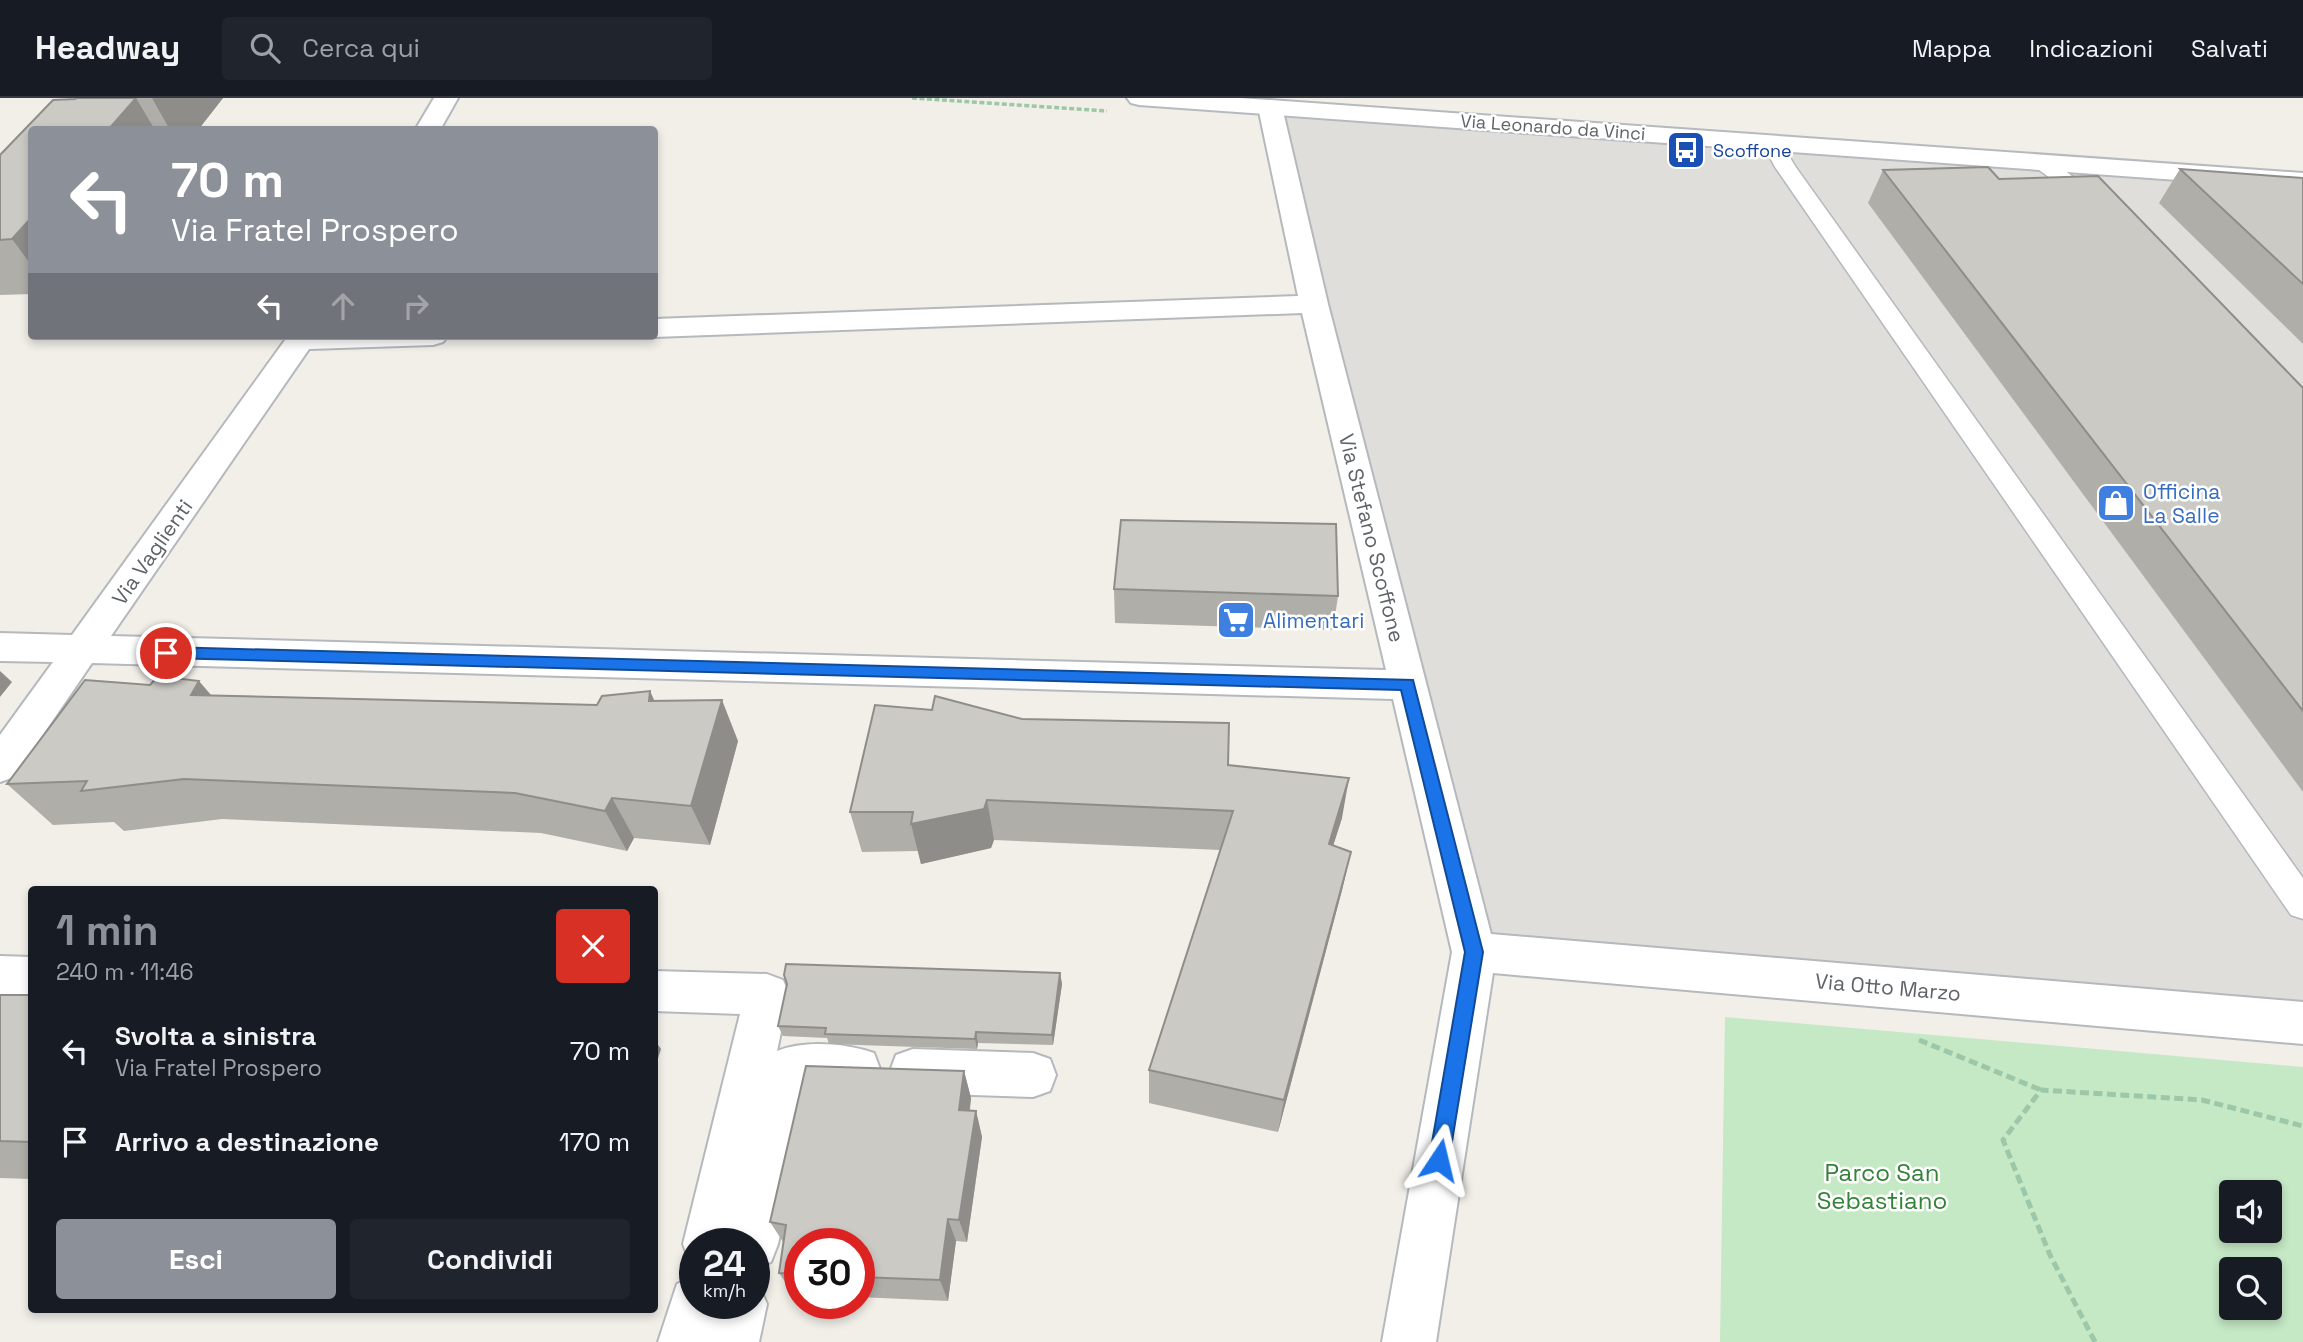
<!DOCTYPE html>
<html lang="it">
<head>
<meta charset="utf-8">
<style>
	body { margin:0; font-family:"Space Grotesk",sans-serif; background:#20242c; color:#f1f3f6; height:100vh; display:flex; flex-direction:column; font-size:26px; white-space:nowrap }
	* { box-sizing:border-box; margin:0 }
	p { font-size:23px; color:#9ea1a6 }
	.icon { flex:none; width:38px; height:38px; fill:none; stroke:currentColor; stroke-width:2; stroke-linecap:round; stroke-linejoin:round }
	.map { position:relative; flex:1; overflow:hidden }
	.details { position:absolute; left:28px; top:788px; width:630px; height:427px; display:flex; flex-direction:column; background:#171b24; border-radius:7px; box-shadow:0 4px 10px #0003 }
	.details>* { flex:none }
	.banner { position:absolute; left:28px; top:28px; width:630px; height:214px; border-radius:7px; box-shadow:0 4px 10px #0003; background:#8c9099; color:#fff; overflow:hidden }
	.buttons { position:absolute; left:2219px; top:1082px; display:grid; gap:14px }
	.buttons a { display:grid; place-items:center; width:63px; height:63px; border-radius:7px; background:#171b24; box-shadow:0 4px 10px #0003; font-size:35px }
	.speed { position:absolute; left:679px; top:1130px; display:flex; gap:14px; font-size:35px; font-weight:700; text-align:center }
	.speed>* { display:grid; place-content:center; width:91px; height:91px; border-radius:50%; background:#171b24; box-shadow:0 4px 10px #0003; line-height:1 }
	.speed small { font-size:18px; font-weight:400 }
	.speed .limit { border:10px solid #d22; background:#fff; color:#111 }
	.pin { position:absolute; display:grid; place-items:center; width:60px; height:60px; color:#fff; margin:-30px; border:4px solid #fff; border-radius:50%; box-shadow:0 2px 7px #0007 }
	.me { position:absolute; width:77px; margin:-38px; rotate:10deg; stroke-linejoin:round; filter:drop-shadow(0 0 5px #0008) }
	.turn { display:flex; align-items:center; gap:24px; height:147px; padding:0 28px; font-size:32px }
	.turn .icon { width:91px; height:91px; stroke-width:2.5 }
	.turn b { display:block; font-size:49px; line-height:60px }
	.lanes { display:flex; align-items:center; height:66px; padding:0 28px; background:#0003; justify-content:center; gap:35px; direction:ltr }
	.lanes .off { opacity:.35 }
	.round { display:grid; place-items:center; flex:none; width:74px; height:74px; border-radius:7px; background:#20242c }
	.head { display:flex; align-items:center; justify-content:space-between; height:119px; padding:0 28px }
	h1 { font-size:42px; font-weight:700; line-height:52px; color:#8c9099 }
	.cta { display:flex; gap:14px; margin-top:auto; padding:14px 28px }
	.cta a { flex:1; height:80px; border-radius:7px; background:#8c9099; color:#fff; font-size:28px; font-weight:700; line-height:80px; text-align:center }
	.cta a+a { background:#20242c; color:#f1f3f6 }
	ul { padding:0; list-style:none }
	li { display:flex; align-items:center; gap:21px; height:91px; padding:0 28px }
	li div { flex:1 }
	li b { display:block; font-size:26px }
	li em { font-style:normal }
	header { display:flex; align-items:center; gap:42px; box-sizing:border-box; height:98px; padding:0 35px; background:#171b24; border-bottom:2px solid #363941 }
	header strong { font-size:33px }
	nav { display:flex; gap:38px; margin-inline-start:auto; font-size:24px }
	.search { width:490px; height:63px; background:#20242c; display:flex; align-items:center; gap:18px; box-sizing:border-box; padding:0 24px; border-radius:7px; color:#9ea1a6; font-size:26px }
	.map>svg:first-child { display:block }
	.industrial { fill:#e0deda }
	.green { fill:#c5e8c5; fill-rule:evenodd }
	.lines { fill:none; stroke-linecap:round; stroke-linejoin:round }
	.lane-casing { stroke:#b5b8bc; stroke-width:3 }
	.street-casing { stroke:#b5b8bc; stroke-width:4 }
	.secondary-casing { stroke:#b6babf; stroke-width:4 }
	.path-far1 { stroke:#9cc7a9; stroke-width:3.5; stroke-dasharray:5 2.5; stroke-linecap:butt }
	.path { stroke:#9cc7a9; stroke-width:5; stroke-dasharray:9 4.5; stroke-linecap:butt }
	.lane { fill:#fff; fill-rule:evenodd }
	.street { fill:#fff; fill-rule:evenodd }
	.secondary { fill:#fff; fill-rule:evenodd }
	.wall { fill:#afaea9 }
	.shaded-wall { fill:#8f8d8a }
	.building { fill:#cccac5; stroke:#8f8d8a; stroke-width:2 }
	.route { fill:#1a73e8; stroke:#114b97; stroke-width:2 }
	.labels { text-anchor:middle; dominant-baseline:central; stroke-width:5; stroke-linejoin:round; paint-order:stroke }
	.far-street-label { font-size:18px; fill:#5f6368; stroke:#fff }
	.far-transit-label { font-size:18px; fill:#164399; stroke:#fff; text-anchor:start }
	.shop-label { font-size:21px; fill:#366cbe; stroke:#fff; text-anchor:start }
	.street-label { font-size:21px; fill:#5f6368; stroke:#fff }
	.near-park-label { font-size:24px; fill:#348238; stroke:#fff }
</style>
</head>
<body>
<header>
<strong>Headway</strong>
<div class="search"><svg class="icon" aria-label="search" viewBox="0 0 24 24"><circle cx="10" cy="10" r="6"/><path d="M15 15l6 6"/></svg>Cerca qui</div>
<nav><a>Mappa</a><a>Indicazioni</a><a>Salvati</a></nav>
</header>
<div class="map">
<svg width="2303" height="1244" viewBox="0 0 2303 1244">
	<rect width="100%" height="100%" fill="#f1efe8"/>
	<path class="industrial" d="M1282 15 2303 88V911L1487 837Z"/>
	<path class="green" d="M1725 919 2303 969V1244H1720ZM2231 1094H2270V1132H2231ZM2231 1171H2270V1209H2231Z"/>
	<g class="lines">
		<defs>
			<g id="lane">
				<path d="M1772 39 1779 41 1795 68 2303 780V821L2291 817 1775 69 1762 45Z"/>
				<path d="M2041 58 2048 60 2084 87 2101 107 2098 111H2084L2070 95 2034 68 2031 64 2034 60Z"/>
			</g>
			<g id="street">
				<path d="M434 0H458L440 32H415Z"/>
				<path d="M1270 2 1279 4 1282 9 1328 206 1491 836 2303 904V946L1493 875 1436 1244H1382L1452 854 1393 601 92 565 14 679 0 684V637L53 564 0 563V535L72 537 288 238H448L443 244 433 247 309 251 111 538 1386 572 1302 215 654 239 651 238H654V221L1298 198 1258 9 1261 4Z"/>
				<path d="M0 858 32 859V899L0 898Z"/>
				<path d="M654 873 767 876 783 882 789 896 777 953C804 942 846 945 874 955L880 971 874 987 857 993 811 992 778 1146 771 1164 754 1171V1146H695V1166L690 1164 683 1146 740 916 654 913Z"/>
				<path d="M913 951 1033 955 1050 961 1056 977 1050 993 1033 999 913 995 896 989 890 973 896 957Z"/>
				<path d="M695 1178V1206H754V1185L759 1188 767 1206 759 1244H658L677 1186Z"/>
			</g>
			<path id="secondary" d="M1127 0H1240L2303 75V91L1139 7 1131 5Z"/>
		</defs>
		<use href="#lane" class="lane-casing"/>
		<use href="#street" class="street-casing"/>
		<use href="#secondary" class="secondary-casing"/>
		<path class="path-far1" d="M912 0 1107 13"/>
		<g class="path">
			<path d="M1919 942 2041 992"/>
			<path d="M2095 1244 2050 1157 2003 1042 2041 992 2202 1002 2303 1028"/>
		</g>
		<use href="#lane" class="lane"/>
		<use href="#street" class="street"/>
		<use href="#secondary" class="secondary"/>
	</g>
	<g class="wall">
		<path d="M76 0H223L198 32H32V196L0 197V57L53 2 75 1Z"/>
		<path d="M2180 71 2303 80V246L2159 105Z"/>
		<path d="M1883 72 2303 290V694L1868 105Z"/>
		<path d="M1114 491 1338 498 1333 532 1115 525Z"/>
		<path d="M650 593 654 603 738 643 710 747 634 740 627 753 541 735 222 721 124 733 114 724 53 727 7 686 211 597 597 607Z"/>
		<path d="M1022 621 1228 667 1342 720 1333 748 1351 754 1342 792 1278 1034 1149 1005V972L1220 752 994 742 991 750 921 766 918 753 862 754 850 714Z"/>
		<path d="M1060 875 1062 886 1053 947 978 945 977 951 829 946 827 940 783 938 778 928Z"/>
		<path d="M0 897H32V1081L0 1080Z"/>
		<path d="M964 973 971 1000 970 1013H976L982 1039 967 1144 956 1143 948 1203 859 1199V1146H800V1197H794L779 1175 783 1144 770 1124Z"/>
	</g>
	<g class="shaded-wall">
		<path d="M136 0 155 32H108Z"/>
		<path d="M152 0H223L198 32H170Z"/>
		<path d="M32 119V168L12 141Z"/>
		<path d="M0 573 12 584 0 599Z"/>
		<path d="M199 583 235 625 191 597Z"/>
		<path d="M650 593 669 635 649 603Z"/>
		<path d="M722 602 738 643 710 747 691 708Z"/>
		<path d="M1349 680 1342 720 1321 785 1329 746Z"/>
		<path d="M612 700 634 740 627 753 605 713Z"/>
		<path d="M987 702 994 742 991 750 921 766 911 726Z"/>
		<path d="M1351 754 1342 792 1278 1034 1284 1002Z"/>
		<path d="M1060 875 1062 886 1053 947 1052 937Z"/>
		<path d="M976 934 978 945 977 951 975 941Z"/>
		<path d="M654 941 661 951 654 973Z"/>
		<path d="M964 973 971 1000 966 1038 959 1012Z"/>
		<path d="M976 1013 982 1039 967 1144 959 1122Z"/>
		<path d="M948 1121 956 1143 948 1203 940 1182Z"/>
	</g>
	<g class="building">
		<path d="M76 0H136L108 32H32V119L12 141 0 142V57L53 2 75 1Z"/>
		<path d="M1988 69 1999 81 2098 78 2303 290V613L1883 72Z"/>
		<path d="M2180 71 2303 80V186Z"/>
		<path d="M1121 422 1336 426 1338 498 1114 491Z"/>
		<path d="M158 578 199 583 191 597 597 607 602 598 650 593 649 603 722 602 691 708 612 700 605 713 515 695 184 681 81 693 87 683 7 686 85 582 150 587Z"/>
		<path d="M935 598 1022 621 1229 625 1228 667 1349 680 1329 746 1351 754 1284 1002 1149 972 1233 713 987 702 984 711 911 726 913 714H850L875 607 932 612Z"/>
		<path d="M786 866 1060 875 1052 937 976 934 975 941 825 936 826 930 778 928 787 886 784 877Z"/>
		<path d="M0 897H32V1044L0 1043Z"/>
		<path d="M806 968 964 973 959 1012 976 1013 959 1122 948 1121 940 1182 859 1179V1146H800V1176L779 1175 786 1127 770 1124Z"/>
	</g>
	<path class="route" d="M166 549 1413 582 1483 854 1449 1062 1446 1069 1439 1072 1432 1069 1429 1062 1465 854 1401 592 166 560 158 555Z"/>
	<defs>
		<symbol id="bus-square" viewBox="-11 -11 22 22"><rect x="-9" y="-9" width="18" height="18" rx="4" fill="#1a4fb4" stroke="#fff"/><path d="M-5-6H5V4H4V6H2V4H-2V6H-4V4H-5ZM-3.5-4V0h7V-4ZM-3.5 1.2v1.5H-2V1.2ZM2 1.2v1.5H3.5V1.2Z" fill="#fff"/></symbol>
		<symbol id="shop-square" viewBox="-11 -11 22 22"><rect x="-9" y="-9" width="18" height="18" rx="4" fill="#3f7fe0" stroke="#fff"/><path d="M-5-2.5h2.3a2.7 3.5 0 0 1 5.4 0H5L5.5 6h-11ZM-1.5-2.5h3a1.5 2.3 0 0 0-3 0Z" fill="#fff"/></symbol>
		<symbol id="supermarket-square" viewBox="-11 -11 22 22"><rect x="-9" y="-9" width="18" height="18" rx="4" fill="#3f7fe0" stroke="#fff"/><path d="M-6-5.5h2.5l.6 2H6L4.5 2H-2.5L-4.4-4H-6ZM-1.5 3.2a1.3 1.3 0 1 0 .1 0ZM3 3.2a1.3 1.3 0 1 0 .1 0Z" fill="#fff"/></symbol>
	</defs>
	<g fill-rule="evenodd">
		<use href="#bus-square" x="1664" y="30" width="44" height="44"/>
		<use href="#shop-square" x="2094" y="383" width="44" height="44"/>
		<use href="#supermarket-square" x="1214" y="500" width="44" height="44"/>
	</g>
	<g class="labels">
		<g class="far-street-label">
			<text transform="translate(1553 29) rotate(4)">Via Leonardo da Vinci</text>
		</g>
		<g class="far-transit-label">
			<text x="1713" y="52">Scoffone</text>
		</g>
		<g class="shop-label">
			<text x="2143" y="393">Officina<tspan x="2143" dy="24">La Salle</tspan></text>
			<text x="1263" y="522">Alimentari</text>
		</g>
		<g class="street-label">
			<text transform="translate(1372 440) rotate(76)">Via Stefano Scoffone</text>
			<text transform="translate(152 454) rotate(-55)">Via Vaglienti</text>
			<text transform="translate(1888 889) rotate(5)">Via Otto Marzo</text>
		</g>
		<g class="near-park-label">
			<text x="1882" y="1074">Parco San<tspan x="1882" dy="28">Sebastiano</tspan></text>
		</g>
	</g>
</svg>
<div class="buttons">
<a><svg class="icon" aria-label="sound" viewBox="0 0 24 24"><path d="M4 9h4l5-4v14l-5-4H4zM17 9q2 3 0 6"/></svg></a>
<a><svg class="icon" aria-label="search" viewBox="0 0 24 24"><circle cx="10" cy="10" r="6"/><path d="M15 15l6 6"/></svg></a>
</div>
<div class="speed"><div>24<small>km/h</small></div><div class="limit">30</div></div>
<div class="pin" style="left:166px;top:555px;background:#d93025"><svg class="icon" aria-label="arrive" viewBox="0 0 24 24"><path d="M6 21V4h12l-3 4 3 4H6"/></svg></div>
<svg class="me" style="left:1439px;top:1062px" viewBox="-20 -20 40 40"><path d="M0-17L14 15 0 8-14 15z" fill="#1a73e8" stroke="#fff" stroke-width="4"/></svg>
<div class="banner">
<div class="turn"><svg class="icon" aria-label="left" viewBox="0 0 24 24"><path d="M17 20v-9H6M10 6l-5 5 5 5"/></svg><div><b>70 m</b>Via Fratel Prospero</div></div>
<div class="lanes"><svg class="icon" aria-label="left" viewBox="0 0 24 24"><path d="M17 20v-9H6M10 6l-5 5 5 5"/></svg><svg class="icon off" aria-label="ahead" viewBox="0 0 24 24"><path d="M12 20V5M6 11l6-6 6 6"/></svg><svg class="icon off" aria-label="right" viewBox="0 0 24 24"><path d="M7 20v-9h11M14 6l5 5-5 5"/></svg></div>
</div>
<section class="details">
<div class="head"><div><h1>1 min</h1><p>240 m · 11:46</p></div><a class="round" style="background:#d93025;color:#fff"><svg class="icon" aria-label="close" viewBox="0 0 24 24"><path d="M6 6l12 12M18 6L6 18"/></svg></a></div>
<ul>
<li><svg class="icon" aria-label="left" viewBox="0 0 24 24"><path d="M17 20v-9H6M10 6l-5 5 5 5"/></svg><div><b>Svolta a sinistra</b><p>Via Fratel Prospero</p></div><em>70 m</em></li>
<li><svg class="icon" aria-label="arrive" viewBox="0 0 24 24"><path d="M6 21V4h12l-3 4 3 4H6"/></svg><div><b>Arrivo a destinazione</b></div><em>170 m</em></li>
</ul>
<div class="cta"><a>Esci</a><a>Condividi</a></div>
</section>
</div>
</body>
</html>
